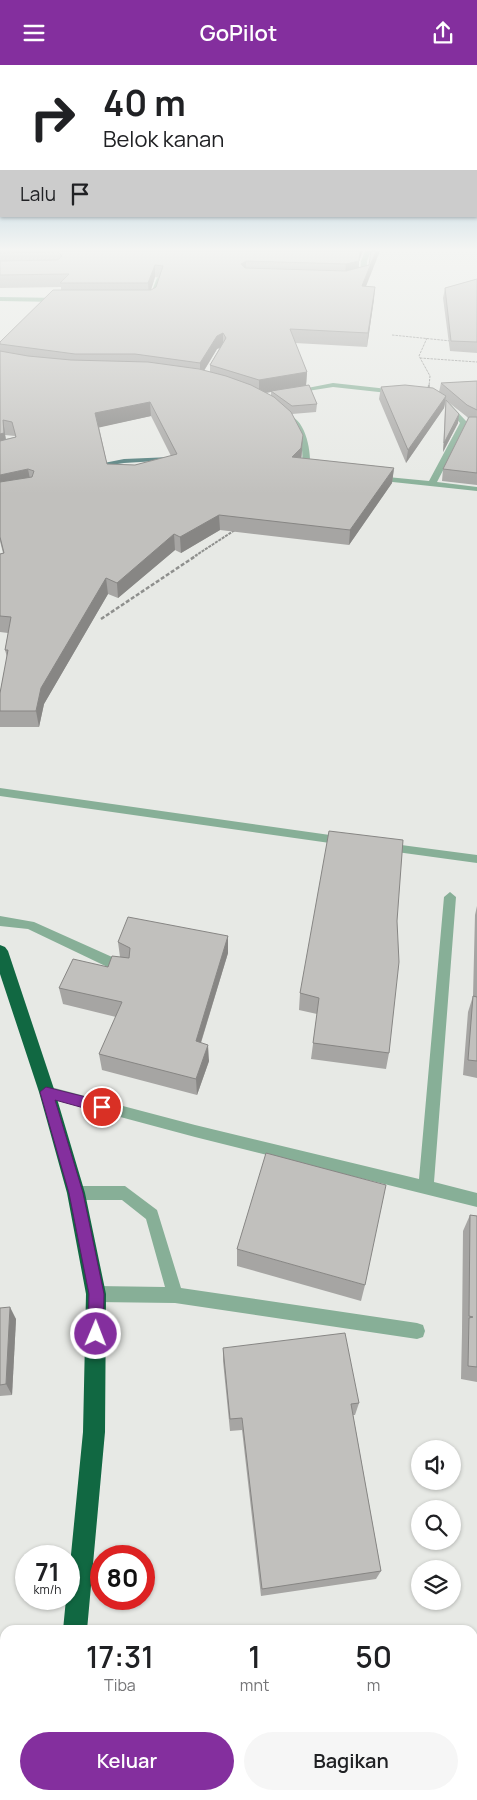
<!DOCTYPE html>
<html lang="id">
<head>
<meta charset="utf-8">
<style>
	body { margin:0; font-family:Manrope,sans-serif; background:#f6f6f6; color:#202124; height:100vh; display:flex; flex-direction:column; font-size:19px; white-space:nowrap }
	* { box-sizing:border-box; margin:0 }
	p { font-size:16px; color:#757577 }
	.icon { flex:none; width:28px; height:28px; fill:none; stroke:currentColor; stroke-width:2; stroke-linecap:round; stroke-linejoin:round }
	.map { position:relative; flex:1; overflow:hidden }
	.side { position:absolute; left:0px; top:1560px; width:478px; height:175px; display:flex; flex-direction:column; background:#fff; border-radius:15px 15px 0 0; box-shadow:0 1px 4px #0004 }
	.side>* { flex:none }
	.banner { position:absolute; left:0px; top:0px; width:478px; height:152px; box-shadow:0 1px 4px #0004; background:#fff; color:#202124; overflow:hidden }
	.controls { position:absolute; left:411px; top:1375px; display:grid; gap:10px }
	.controls a { display:grid; place-items:center; width:50px; height:50px; border-radius:50%; background:#fff; box-shadow:0 1px 4px #0004; font-size:25px }
	.speed { position:absolute; left:15px; top:1480px; display:flex; gap:10px; font-size:25px; font-weight:700; text-align:center }
	.speed>* { display:grid; place-content:center; width:65px; height:65px; border-radius:50%; background:#fff; box-shadow:0 1px 4px #0004; line-height:1 }
	.speed small { font-size:12px; font-weight:400 }
	.speed .limit { border:8px solid #d22; background:#fff; color:#111 }
	.pin { position:absolute; display:grid; place-items:center; width:42px; height:42px; color:#fff; margin:-21px; border:2px solid #fff; border-radius:50%; box-shadow:0 1px 5px #0007 }
	.me { position:absolute; width:55px; margin:-28px; rotate:1deg; stroke-linejoin:round; filter:drop-shadow(0 0 4px #0008) }
	.turn { display:flex; align-items:center; gap:18px; height:105px; padding:0 20px; font-size:22px }
	.turn .icon { width:65px; height:65px; stroke-width:2.5 }
	.turn b { display:block; font-size:35px; line-height:42px }
	.then { display:flex; align-items:center; height:48px; padding:0 20px; background:#0003; gap:10px; font-size:19px }
	.eta { display:flex; justify-content:space-evenly; align-items:center; height:85px; text-align:center }
	.eta b { font-size:30px; font-weight:600; line-height:35px }
	.button { display:flex; gap:10px; margin-top:auto; padding:10px 20px }
	.button a { flex:1; height:58px; border-radius:30px; background:#842f9e; color:#fff; font-size:20px; font-weight:600; line-height:58px; text-align:center }
	.button a+a { background:#f6f6f6; color:#202124 }
	header { display:flex; justify-content:space-between; align-items:center; height:65px; padding:0 20px; background:#842f9e; color:#fff; font-size:22px; font-weight:600 }
	.map>svg:first-child { display:block }
	.lines { fill:none; stroke-linecap:round; stroke-linejoin:round }
	.stream { fill:#527d7c; fill-rule:evenodd }
	.path-far2 { stroke:#8f908e; stroke-width:1; stroke-dasharray:2.5 1; stroke-linecap:butt }
	.path-far1 { stroke:#8f908e; stroke-width:2; stroke-dasharray:3 1; stroke-linecap:butt }
	.path { stroke:#8f908e; stroke-width:2.5; stroke-dasharray:4 2; stroke-linecap:butt }
	.lane { fill:#87af97; fill-rule:evenodd }
	.street { fill:#87af97; fill-rule:evenodd }
	.highway { fill:#116842; fill-rule:evenodd }
	.wall { fill:#a6a5a3; fill-rule:evenodd }
	.shaded-wall { fill:#878684 }
	.building { fill:#c1c0bd; stroke:#878684; fill-rule:evenodd }
	.route { fill:#842f9e; stroke:#561f67 }
</style>
</head>
<body>
<header><svg class="icon" aria-label="menu" viewBox="0 0 24 24"><path d="M4 6h16M4 12h16M4 18h16"/></svg>GoPilot<svg class="icon" aria-label="share" viewBox="0 0 24 24"><path d="M12 15V3M7 8l5-5 5 5M5 13v7h14v-7"/></svg></header>
<div class="map">
<svg width="477" height="1735" viewBox="0 0 477 1735">
	<rect width="100%" height="100%" fill="#e7e9e5"/>
	<g class="lines">
		<path class="stream" d="M171 392 174 394 173 395 124 398 92 403 89 401 124 394Z"/>
		<g class="path-far2">
			<path d="M392 270 451 276"/>
			<path d="M427 273 419 291 430 311 429 321"/>
			<path d="M420 293 477 297"/>
		</g>
		<g class="path-far1">
			<path d="M428 327 429 320"/>
			<path d="M195 491 235 465"/>
		</g>
		<path class="path" d="M101 554 197 490"/>
		<g class="lane">
			<path d="M365 186H371L367 196 366 211 360 215H356V213L360 210 361 196Z"/>
			<path d="M157 213 162 214 155 234 145 236V234L149 233Z"/>
			<path d="M0 232 60 233 63 235 60 237 0 236Z"/>
			<path d="M0 851 34 857 130 900 131 904 130 908H120L28 864 0 861Z"/>
			<path d="M76 1121H125L157 1145 181 1223 417 1258 423 1260 425 1266 423 1272 417 1274 175 1238 96 1237 90 1235 88 1229 90 1223 96 1221 165 1222 146 1154 122 1135H76L71 1133 68 1128 71 1123Z"/>
			<rect x="0" y="1673" width="5" height="20"/>
		</g>
		<g class="street">
			<path d="M333 318 397 325 400 327 397 329 333 322 295 328 292 326Z"/>
			<path d="M446 339H450L466 356 477 358V362L466 361 437 417 477 422V426L374 415V411H377L429 416 460 358 446 341Z"/>
			<path d="M284 350C305 349 311 385 310 400L316 402V406H310L302 401C304 381 300 367 284 354Z"/>
			<path d="M0 723 344 772 350 776 344 780 0 731Z"/>
			<path d="M386 778 477 790V798L382 785 380 782Z"/>
			<path d="M450 827 456 832 434 1117 477 1128V1142L195 1072 42 1031 40 1027 42 1023 47 1021 195 1060 419 1114 444 832Z"/>
		</g>
		<g class="highway">
			<path d="M0 880 5 882 8 886 55 1027 85 1128 106 1229 105 1367 87 1565H63L66 1534H69V1510L83 1367 86 1229 67 1128 39 1027 0 909Z"/>
			<path d="M46 1730H72L71 1735H45Z"/>
		</g>
	</g>
	<g class="wall">
		<path d="M0 186 359 196V203L366 221 374 234 367 282 295 278 307 307 306 320 317 339 316 347 292 349 302 385 301 393 394 403 392 418 349 480 220 465 181 488 175 485 118 533 108 529 44 639 39 662H0V628L7 592 5 585 8 568 0 567V489L3 488 0 476V277L61 225V222L0 223ZM155 212 159 213 156 222 151 225ZM220 283 210 300V307L204 306 217 284ZM271 327V331L265 328ZM151 351 171 391 135 400 107 399 99 362ZM5 370 15 371V372L6 374Z"/>
		<path d="M477 214V288L450 286 443 233 445 223Z"/>
		<path d="M477 316V420L442 416 443 404 468 353 466 351 448 337 458 358 443 387 445 343 446 335 444 343 406 398 379 334 381 322 439 327 441 318Z"/>
		<path d="M477 841V1013L463 1010 468 947 473 931 475 850Z"/>
		<path d="M397 856 389 988 386 1004 311 994 317 949 299 945 300 928Z"/>
		<path d="M228 871V888L201 978 209 996 197 1030 102 1005 99 989 116 952 63 939 59 923 108 902 120 892 118 877Z"/>
		<path d="M470 1150 477 1151V1317L461 1314 462 1267V1266L463 1166Z"/>
		<path d="M237 1184 365 1220 361 1236 237 1201Z"/>
		<path d="M0 1243 16 1254 12 1330 0 1331Z"/>
		<path d="M223 1283 359 1338 355 1350H353L381 1506 376 1514 261 1531 242 1365 230 1366 223 1296Z"/>
	</g>
	<g class="shaded-wall">
		<path d="M360 186H363L359 196Z"/>
		<path d="M376 186H380L361 234 362 221Z"/>
		<path d="M246 196V208L241 199Z"/>
		<path d="M359 196 358 208 345 211 346 199Z"/>
		<path d="M155 200V212L149 231 148 218Z"/>
		<path d="M375 222 374 234 367 282 368 268Z"/>
		<path d="M223 268V281L217 284 200 312V298L217 271Z"/>
		<path d="M307 307 306 321 259 329V315Z"/>
		<path d="M446 331 444 343 406 398 408 385Z"/>
		<path d="M150 337 151 351 97 363 95 348Z"/>
		<path d="M459 349 458 358 443 387 444 378Z"/>
		<path d="M3 355 7 383 0 384V369Z"/>
		<path d="M303 370 302 385 301 398 292 392Z"/>
		<path d="M394 403 392 418 349 480 350 465Z"/>
		<path d="M28 404 31 419 0 426V410Z"/>
		<path d="M219 450 220 465 181 488 180 472Z"/>
		<path d="M174 469 175 485 118 533 117 518Z"/>
		<path d="M106 513 108 529 44 639 39 662 36 646 41 623Z"/>
		<path d="M228 871V888L196 993V976Z"/>
		<path d="M208 980 209 996 197 1030 196 1014Z"/>
		<path d="M10 1242 16 1254 12 1330 6 1319Z"/>
	</g>
	<g class="building">
		<path d="M0 186H360L359 196 346 199 246 196 241 199 245 203 346 206 369 200 371 186H376L362 221 375 222 368 268 290 264 307 307 259 315 210 300 226 273 223 268 217 271 200 298 135 289H75L0 279V277L53 225H151L156 222 163 201 155 200 148 218H60L69 209 0 210V196L58 195 62 191 58 187 0 188Z"/>
		<path d="M477 214V277L451 276 445 223Z"/>
		<path d="M0 286 28 291 71 295 148 297 199 304 226 311 251 320 274 332 291 347 303 370 301 383 292 392 394 403 350 465 219 450 180 472 174 469 117 518 106 513 41 623 36 646H0V628L8 585H5L11 552 0 551V489L4 488 0 472V417L32 412 34 406 28 404 0 410V376L16 372 12 357 3 355 4 368 0 369ZM150 337 177 389 135 400 107 399 95 348Z"/>
		<path d="M477 316V345L467 340 441 318Z"/>
		<path d="M309 320 317 339 292 341 271 326Z"/>
		<path d="M405 320 433 323 446 331 408 385 381 322Z"/>
		<path d="M446 335 459 349 444 378Z"/>
		<path d="M469 352H477V408L443 404Z"/>
		<path d="M329 766 403 775 397 856 399 897 389 988 313 978 319 933 300 928Z"/>
		<path d="M128 852 228 871 196 976 208 980 196 1014 99 989 122 937 59 923 73 894 108 902 112 891 129 893 130 883 118 877Z"/>
		<path d="M473 931 477 932V996L468 995Z"/>
		<path d="M266 1088 386 1120 365 1220 237 1184Z"/>
		<path d="M470 1150 477 1151V1302L468 1301 469 1253 473 1252 469 1251Z"/>
		<path d="M10 1242 6 1319 0 1320V1243Z"/>
		<path d="M345 1268 359 1338 351 1339 381 1506 262 1524 242 1353 230 1354 223 1283Z"/>
		<path d="M256 1730H372L373 1735H256Z"/>
	</g>
	<linearGradient id="sky" x2="0" y2="1"><stop stop-color="#71aac8"/><stop offset="0.43" stop-color="#f4f5f3"/><stop offset="1" stop-color="#f4f5f3" stop-opacity="0"/></linearGradient>
	<rect width="477" height="429" fill="url(#sky)"/>
	<path class="route" d="M46 1022 102 1036 107 1038 109 1042 107 1046 102 1048 55 1035 83 1128 104 1229 103 1269 101 1274 96 1276 90 1274 88 1269 89 1229 69 1128 40 1027Z"/>
</svg>
<div class="controls">
<a><svg class="icon" aria-label="sound" viewBox="0 0 24 24"><path d="M4 9h4l5-4v14l-5-4H4zM17 9q2 3 0 6"/></svg></a>
<a><svg class="icon" aria-label="search" viewBox="0 0 24 24"><circle cx="10" cy="10" r="6"/><path d="M15 15l6 6"/></svg></a>
<a><svg class="icon" aria-label="layers" viewBox="0 0 24 24"><path d="M12 4l9 5-9 5-9-5zM3 14l9 5 9-5"/></svg></a>
</div>
<div class="speed"><div>71<small>km/h</small></div><div class="limit">80</div></div>
<div class="pin" style="left:102px;top:1042px;background:#d93025"><svg class="icon" aria-label="arrive" viewBox="0 0 24 24"><path d="M6 21V4h12l-3 4 3 4H6"/></svg></div>
<svg class="me" style="left:96px;top:1269px" viewBox="-20 -20 40 40"><circle r="17" fill="#842f9e" stroke="#fff" stroke-width="3"/><path d="M0-11L8 9 0 5-8 9z" fill="#fff"/></svg>
<div class="banner">
<div class="turn"><svg class="icon" aria-label="right" viewBox="0 0 24 24"><path d="M7 20v-9h11M14 6l5 5-5 5"/></svg><div><b>40 m</b>Belok kanan</div></div>
<div class="then">Lalu<svg class="icon" aria-label="arrive" viewBox="0 0 24 24"><path d="M6 21V4h12l-3 4 3 4H6"/></svg></div>
</div>
<section class="side">
<div class="eta">
<div><b>17:31</b><p>Tiba</p></div>
<div><b>1</b><p>mnt</p></div>
<div><b>50</b><p>m</p></div>
</div>
<div class="button"><a>Keluar</a><a>Bagikan</a></div>
</section>
</div>
</body>
</html>
